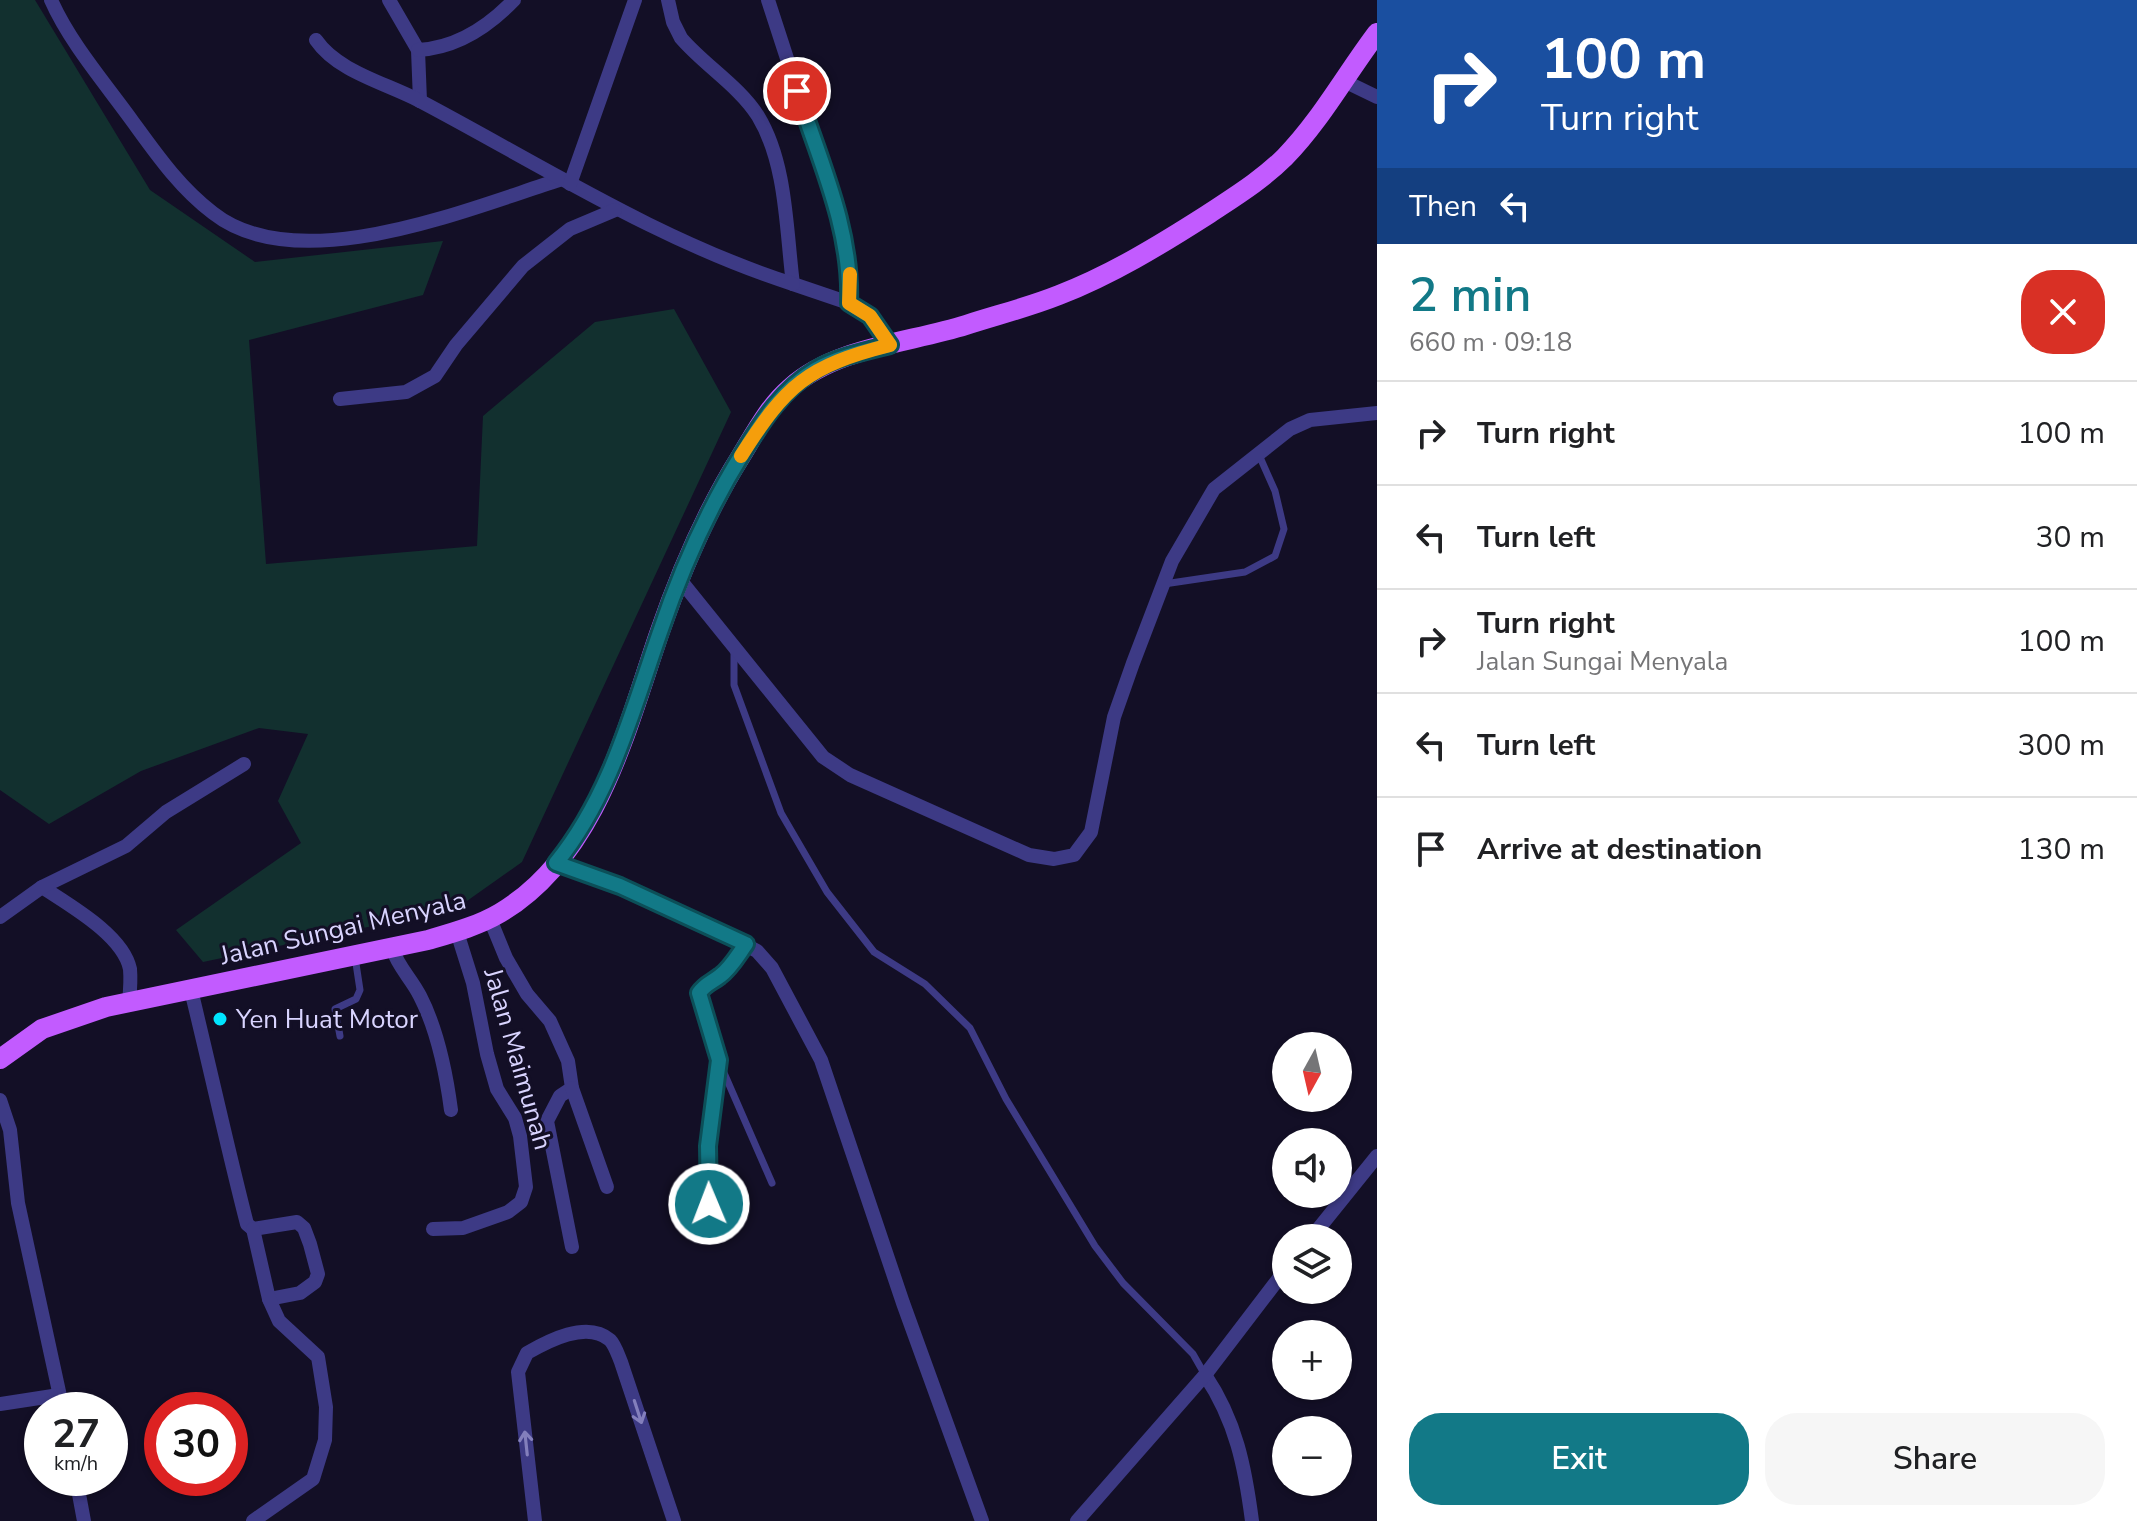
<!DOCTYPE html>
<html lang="en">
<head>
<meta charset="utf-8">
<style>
	body { margin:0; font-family:"Nunito Sans",sans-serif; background:#f6f6f6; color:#202124; height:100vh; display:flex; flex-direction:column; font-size:30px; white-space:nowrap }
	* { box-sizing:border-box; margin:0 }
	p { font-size:26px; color:#757577 }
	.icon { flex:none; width:44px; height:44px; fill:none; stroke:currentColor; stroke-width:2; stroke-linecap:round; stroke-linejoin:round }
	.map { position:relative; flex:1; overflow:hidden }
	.side { display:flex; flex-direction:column; background:#fff; width:760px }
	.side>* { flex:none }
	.top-card { background:#1a4fa0; color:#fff; overflow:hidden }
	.needle { width:52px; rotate:188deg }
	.tools { position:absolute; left:1272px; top:1032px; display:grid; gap:16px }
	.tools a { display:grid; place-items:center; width:80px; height:80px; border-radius:50%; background:#fff; box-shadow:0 2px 6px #0004; font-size:40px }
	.speed { position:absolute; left:24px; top:1392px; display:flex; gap:16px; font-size:40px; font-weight:700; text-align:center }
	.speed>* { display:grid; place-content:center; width:104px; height:104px; border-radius:50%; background:#fff; box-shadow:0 2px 6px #0004; line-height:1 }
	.speed small { font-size:20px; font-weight:400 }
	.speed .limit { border:12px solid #d22; background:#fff; color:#111 }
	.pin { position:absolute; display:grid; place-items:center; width:68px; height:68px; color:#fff; margin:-34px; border:4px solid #fff; border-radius:50%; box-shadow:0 2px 8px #0007 }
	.me { position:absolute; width:88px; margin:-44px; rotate:359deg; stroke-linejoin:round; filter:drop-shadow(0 0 6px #0008) }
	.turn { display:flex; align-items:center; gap:28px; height:168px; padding:0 32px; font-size:36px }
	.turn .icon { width:104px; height:104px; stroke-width:2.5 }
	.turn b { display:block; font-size:56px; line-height:68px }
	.then { display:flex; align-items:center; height:76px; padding:0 32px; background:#0003; gap:16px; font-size:30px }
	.round { display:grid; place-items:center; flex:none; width:84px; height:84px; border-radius:32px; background:#f6f6f6 }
	.summary { display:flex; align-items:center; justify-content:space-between; height:136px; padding:0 32px }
	h1 { font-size:48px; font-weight:600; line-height:60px; color:#127987 }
	.cta { display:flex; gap:16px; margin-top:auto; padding:16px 32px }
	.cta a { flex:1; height:92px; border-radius:32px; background:#127987; color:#fff; font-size:32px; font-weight:600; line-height:92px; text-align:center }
	.cta a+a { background:#f6f6f6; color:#202124 }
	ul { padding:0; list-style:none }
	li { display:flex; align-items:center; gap:24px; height:104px; padding:0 32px; border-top:2px solid #e0e0e0 }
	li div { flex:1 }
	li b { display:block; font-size:30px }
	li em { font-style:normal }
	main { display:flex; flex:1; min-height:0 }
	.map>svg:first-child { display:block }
	.green { fill:#12302f }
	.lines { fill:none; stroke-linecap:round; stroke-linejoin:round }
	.service { stroke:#3d3a85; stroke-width:7 }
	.minor { stroke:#3d3a85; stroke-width:14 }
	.primary { stroke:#c25bff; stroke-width:20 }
	.oneway { stroke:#837fbc }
	.route-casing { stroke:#0c4f58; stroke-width:20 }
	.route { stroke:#127987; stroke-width:14 }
	.slow { stroke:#f59e0b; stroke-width:14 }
	.poi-dot { fill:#00e5ff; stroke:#130f26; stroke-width:3 }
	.labels { text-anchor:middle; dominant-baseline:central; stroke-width:6; stroke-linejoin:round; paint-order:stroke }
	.street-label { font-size:26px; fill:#d9d4ff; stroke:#130f26 }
	.poi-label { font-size:26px; fill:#d9d4ff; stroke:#130f26; text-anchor:start }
</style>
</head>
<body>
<main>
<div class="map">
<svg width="1377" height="1521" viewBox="0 0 1377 1521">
	<rect width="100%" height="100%" fill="#130f26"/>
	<path class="green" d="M0 0H35L150 190 255 262 443 241 423 295 249 340 266 564 477 546 483 416 595 322 674 309 731 412 522 862 457 908 203 962 176 930 301 843 278 801 308 734 259 728 141 771 49 824 0 790Z"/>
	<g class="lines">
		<g class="service">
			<path d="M1164 584 1245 572 1275 556 1284 529 1275 491 1259 455"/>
			<path d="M734 651V685L781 813 827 892 874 952 925 984 970 1028 1006 1099 1095 1246 1123 1283 1193 1354 1205 1375"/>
			<path d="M340 1036 335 1009 356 999 360 990 355 957"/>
			<path d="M721 1066 772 1183"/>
		</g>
		<g class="minor">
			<path d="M51 0C70 43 105 83 133 122 157 155 180 188 213 213 298 280 467 209 559 180"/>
			<path d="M389 0 418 50 420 101"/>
			<path d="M668 0 673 22 681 38C704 65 739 86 758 116 787 164 786 230 793 284L849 303 870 316 890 345"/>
			<path d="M768 0 846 240 850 274 849 303"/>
			<path d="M316 40C338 72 386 83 420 101 543 166 659 241 793 284"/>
			<path d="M418 50C456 48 488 27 514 0"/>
			<path d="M1344 81 1377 97"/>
			<path d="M570 184 635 0"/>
			<path d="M340 399 406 392 435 376 456 345 523 266 570 229 615 210"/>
			<path d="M681 581 823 757 850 775 1029 855 1054 859 1074 855 1091 832 1114 717 1133 663 1172 561 1214 489 1290 429 1310 420 1377 413"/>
			<path d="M556 863 620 886 706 924 757 951 772 968 821 1060 903 1303 982 1521"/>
			<path d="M42 887C69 905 123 935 130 969 131 980 130 992 129 1002"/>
			<path d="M0 917 42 887 126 846 166 812 244 764"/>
			<path d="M490 919 506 958 527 994 550 1021 568 1061 572 1088 560 1096 547 1121 572 1247"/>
			<path d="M392 948C398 967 411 978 420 996 437 1029 446 1072 451 1110"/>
			<path d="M191 990C210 1068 227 1146 247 1224L253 1229 297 1222 304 1228 310 1244 318 1274 315 1282 300 1293 269 1299"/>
			<path d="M572 1088 607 1187"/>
			<path d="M0 1100 10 1130 18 1203 63 1410"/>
			<path d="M433 1229 463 1228 508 1212 521 1202 526 1187 520 1136 515 1118 497 1089 487 1054 473 983 457 932"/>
			<path d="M710 1233 708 1146 719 1060 699 993C705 984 711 983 720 976 731 968 739 955 746 944"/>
			<path d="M1311 1238 1377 1156"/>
			<path d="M1205 1375C1236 1421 1245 1467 1252 1521"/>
			<path d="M0 1404 59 1395"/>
			<path d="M76 1478 84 1521"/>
			<path d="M253 1521 313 1479 325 1440 326 1407 318 1357 279 1321 269 1299 253 1229"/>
			<path d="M535 1521 518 1372 527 1353C548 1341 587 1320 610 1340 615 1345 618 1355 621 1362L674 1521"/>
			<path d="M1077 1521 1205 1375 1286 1269"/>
		</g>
		<path class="primary" d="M0 1059 42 1029 106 1007 428 940C452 933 478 926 500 913 596 856 625 733 659 634 680 573 707 510 741 456 755 433 769 406 790 388 836 347 909 343 966 325 997 315 1029 307 1059 295 1111 275 1160 245 1207 215 1234 197 1262 180 1285 157 1321 120 1346 74 1377 33"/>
	</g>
	<defs><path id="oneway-shaft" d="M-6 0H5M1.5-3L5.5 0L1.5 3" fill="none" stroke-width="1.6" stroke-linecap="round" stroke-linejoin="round" transform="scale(2)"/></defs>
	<g class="oneway">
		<use href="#oneway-shaft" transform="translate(638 1412) rotate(72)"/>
		<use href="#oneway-shaft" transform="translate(526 1443) rotate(-96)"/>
	</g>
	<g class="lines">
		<defs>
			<path id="route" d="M709 1204 708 1146 719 1060 699 993C705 984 711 983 720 976 731 968 738 955 746 944L620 886 556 863C610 797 632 712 660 632 681 570 709 507 744 451 763 420 783 389 815 370 837 357 866 351 890 345L870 316 849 303C852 229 819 159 797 91"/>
		</defs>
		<use href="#route" class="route-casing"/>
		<use href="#route" class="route"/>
		<path class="slow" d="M741 456C786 385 807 366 890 345L870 316 849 303 850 274"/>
	</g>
	<circle class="poi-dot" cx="220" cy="1019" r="8"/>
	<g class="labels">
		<g class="street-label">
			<text transform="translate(343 928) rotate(-13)">Jalan Sungai Menyala</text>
			<text transform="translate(518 1059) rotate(74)">Jalan Maimunah</text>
		</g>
		<g class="poi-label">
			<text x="236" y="1019">Yen Huat Motor</text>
		</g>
	</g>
</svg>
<div class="tools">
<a><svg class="needle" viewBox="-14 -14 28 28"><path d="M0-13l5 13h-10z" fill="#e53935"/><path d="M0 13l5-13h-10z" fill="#757577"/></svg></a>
<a><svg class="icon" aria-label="sound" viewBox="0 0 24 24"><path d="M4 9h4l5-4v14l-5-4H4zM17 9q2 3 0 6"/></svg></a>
<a><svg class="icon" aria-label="layers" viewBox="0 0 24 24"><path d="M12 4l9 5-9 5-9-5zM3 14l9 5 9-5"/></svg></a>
<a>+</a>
<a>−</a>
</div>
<div class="speed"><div>27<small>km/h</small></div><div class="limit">30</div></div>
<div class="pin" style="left:797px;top:91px;background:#d93025"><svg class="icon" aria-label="arrive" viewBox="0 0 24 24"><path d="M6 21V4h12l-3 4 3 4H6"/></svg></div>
<svg class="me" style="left:709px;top:1204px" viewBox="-20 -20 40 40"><circle r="17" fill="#127987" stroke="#fff" stroke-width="3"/><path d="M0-11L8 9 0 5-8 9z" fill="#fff"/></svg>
</div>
<section class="side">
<div class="top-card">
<div class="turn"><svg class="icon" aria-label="right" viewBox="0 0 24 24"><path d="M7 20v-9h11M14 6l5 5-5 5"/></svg><div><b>100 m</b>Turn right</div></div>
<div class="then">Then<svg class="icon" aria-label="left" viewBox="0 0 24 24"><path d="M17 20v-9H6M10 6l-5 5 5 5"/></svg></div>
</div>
<div class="summary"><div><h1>2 min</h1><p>660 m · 09:18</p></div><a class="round" style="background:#d93025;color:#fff"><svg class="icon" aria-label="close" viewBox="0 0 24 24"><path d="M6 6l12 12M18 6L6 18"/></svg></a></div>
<ul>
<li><svg class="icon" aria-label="right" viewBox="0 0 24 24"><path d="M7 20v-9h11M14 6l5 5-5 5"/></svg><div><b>Turn right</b></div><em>100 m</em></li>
<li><svg class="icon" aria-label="left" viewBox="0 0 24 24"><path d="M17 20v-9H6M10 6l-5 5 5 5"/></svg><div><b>Turn left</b></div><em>30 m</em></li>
<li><svg class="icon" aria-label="right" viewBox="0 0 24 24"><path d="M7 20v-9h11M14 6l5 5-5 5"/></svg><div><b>Turn right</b><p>Jalan Sungai Menyala</p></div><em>100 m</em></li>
<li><svg class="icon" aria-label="left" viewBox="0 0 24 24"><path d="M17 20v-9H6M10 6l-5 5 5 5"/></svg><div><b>Turn left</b></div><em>300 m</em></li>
<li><svg class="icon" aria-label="arrive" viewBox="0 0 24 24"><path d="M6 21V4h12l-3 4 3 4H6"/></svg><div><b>Arrive at destination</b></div><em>130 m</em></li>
</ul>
<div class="cta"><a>Exit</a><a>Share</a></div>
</section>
</main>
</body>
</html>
